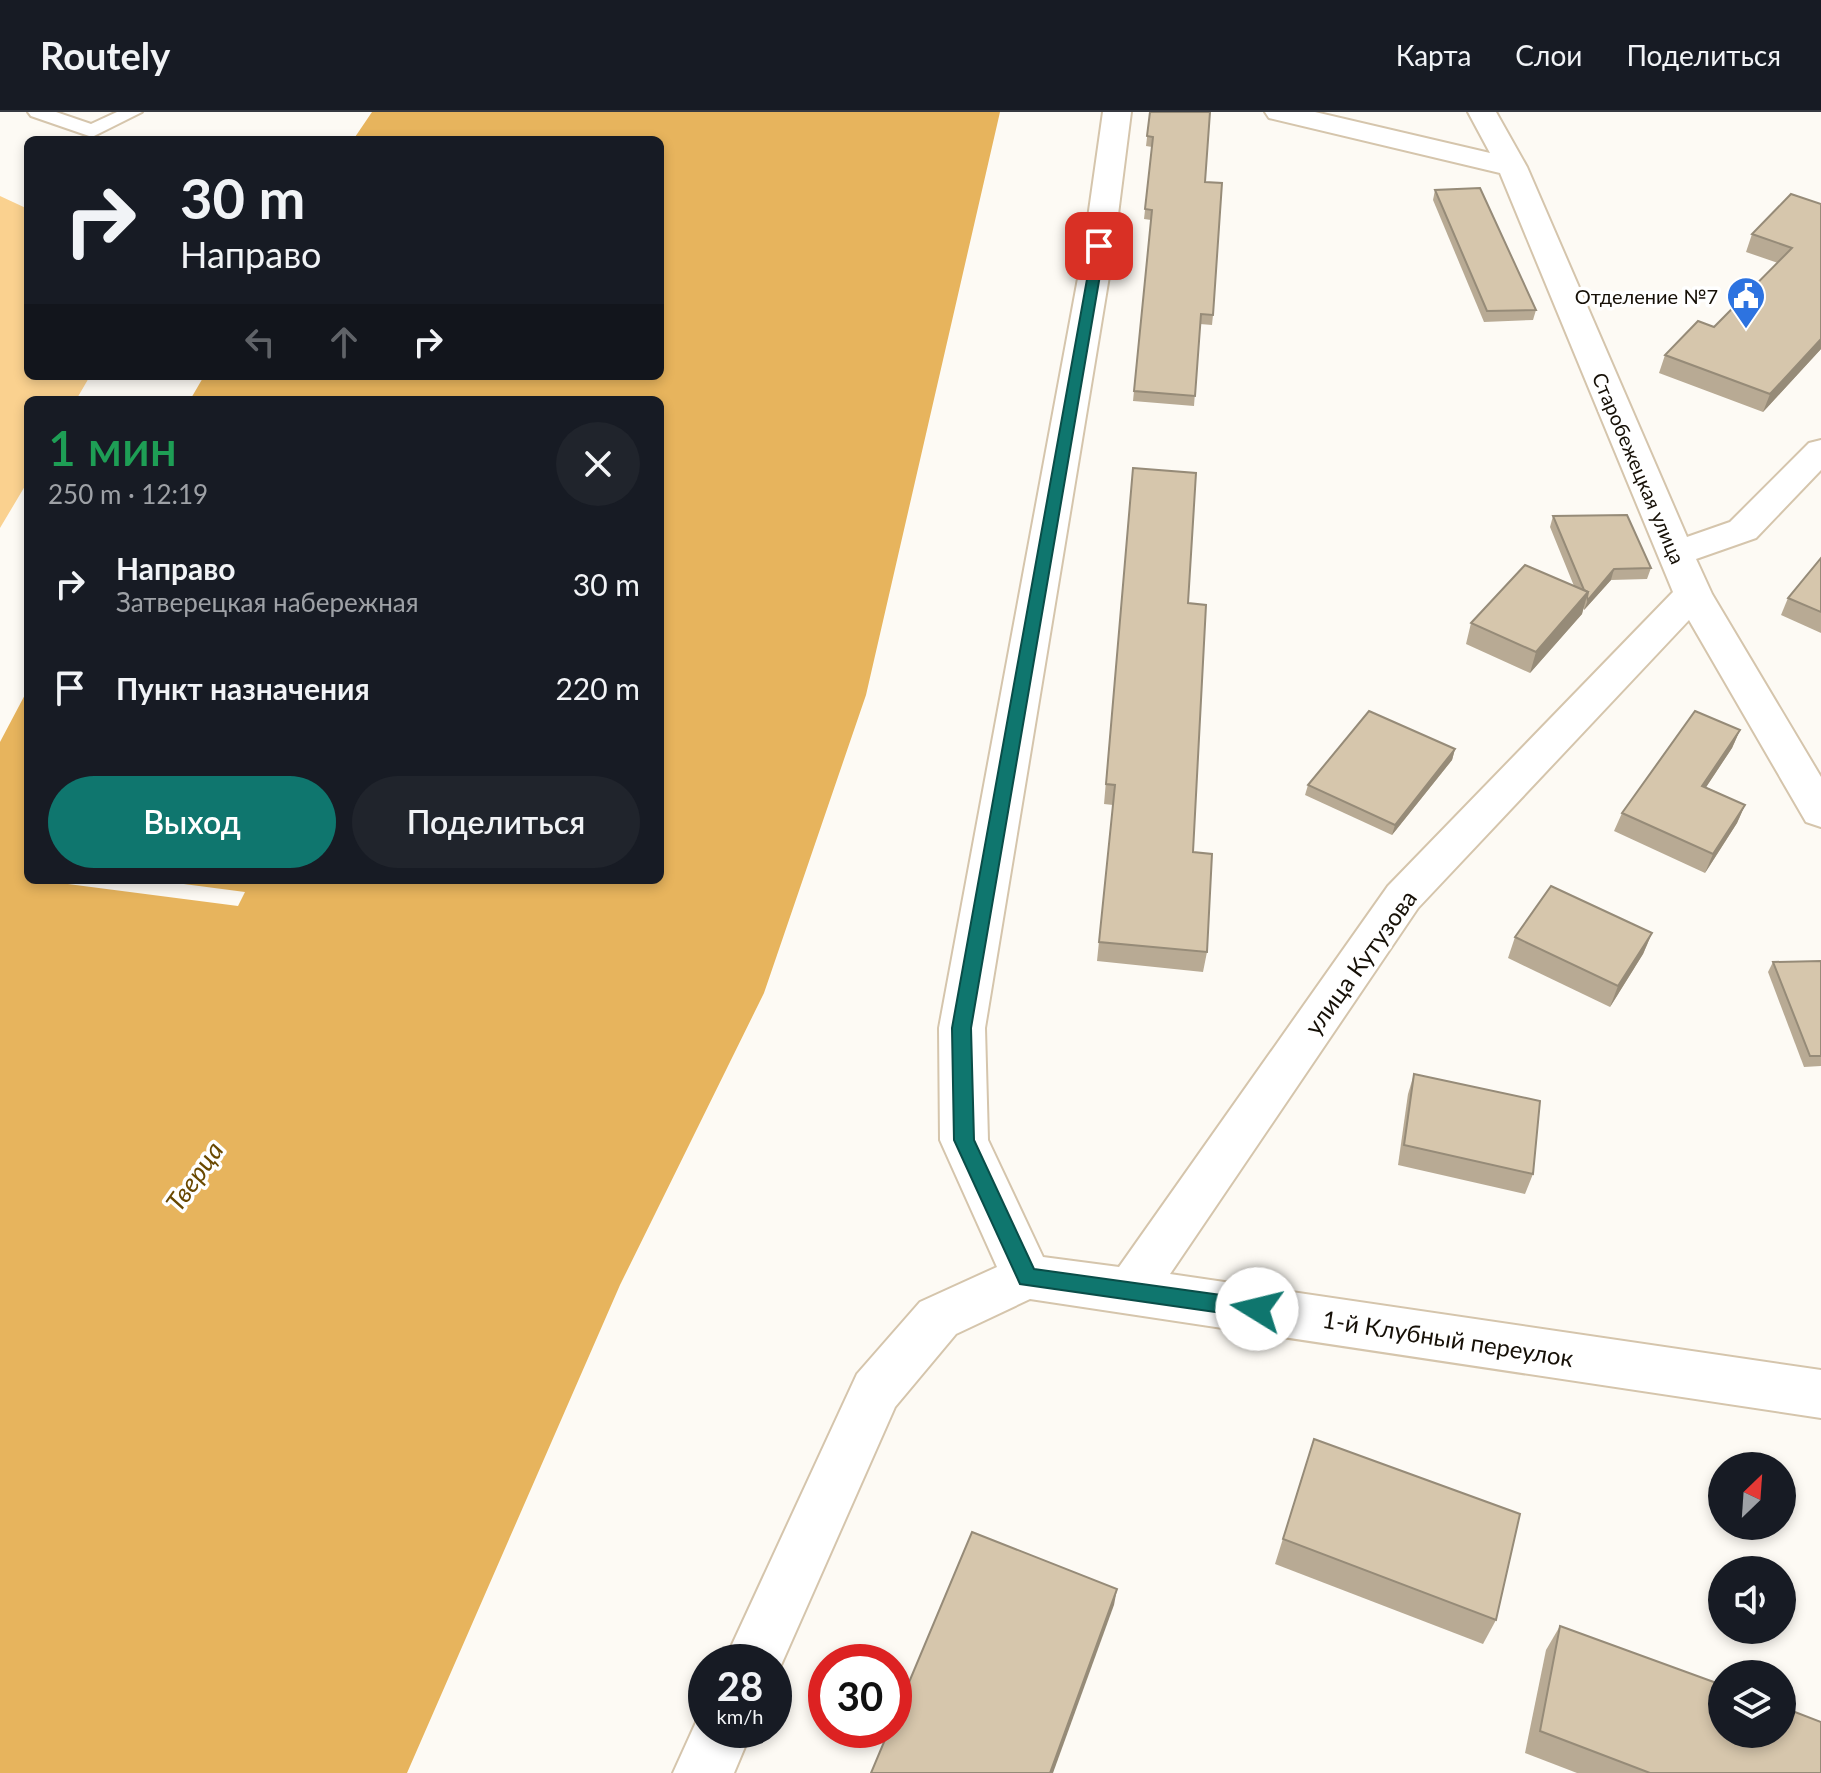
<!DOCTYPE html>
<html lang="ru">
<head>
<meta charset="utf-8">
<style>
	body { margin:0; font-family:Lato,sans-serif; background:#20242c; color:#f1f3f6; height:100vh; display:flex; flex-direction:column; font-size:30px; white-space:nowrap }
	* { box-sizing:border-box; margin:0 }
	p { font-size:26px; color:#9ea1a6 }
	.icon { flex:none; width:44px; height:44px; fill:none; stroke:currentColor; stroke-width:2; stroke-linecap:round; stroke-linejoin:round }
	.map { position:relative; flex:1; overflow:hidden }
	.sheet { position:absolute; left:24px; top:284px; width:640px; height:488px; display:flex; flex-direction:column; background:#171b24; border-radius:12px; box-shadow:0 4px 12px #0003 }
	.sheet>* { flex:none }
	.top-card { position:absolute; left:24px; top:24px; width:640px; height:244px; border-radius:12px; box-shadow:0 4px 12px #0003; background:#171b24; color:#f1f3f6; overflow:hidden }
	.needle { width:52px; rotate:25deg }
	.controls { position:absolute; left:1708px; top:1340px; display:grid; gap:16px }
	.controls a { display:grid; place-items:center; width:88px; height:88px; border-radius:50%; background:#171b24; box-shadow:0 4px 12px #0003; font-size:40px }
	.speed { position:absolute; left:688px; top:1532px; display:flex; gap:16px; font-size:40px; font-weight:700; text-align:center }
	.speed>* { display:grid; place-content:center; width:104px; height:104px; border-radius:50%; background:#171b24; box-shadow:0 4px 12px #0003; line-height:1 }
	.speed small { font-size:20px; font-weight:400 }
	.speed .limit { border:12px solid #d22; background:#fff; color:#111 }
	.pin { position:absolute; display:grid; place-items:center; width:68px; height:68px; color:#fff; margin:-34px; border-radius:16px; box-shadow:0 4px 12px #0006 }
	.me { position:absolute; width:88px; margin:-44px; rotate:279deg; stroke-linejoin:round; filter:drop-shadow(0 0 6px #0008) }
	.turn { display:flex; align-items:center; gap:28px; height:168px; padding:0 24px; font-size:36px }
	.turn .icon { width:104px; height:104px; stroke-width:2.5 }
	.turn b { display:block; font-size:56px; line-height:68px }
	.lanes { display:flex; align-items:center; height:76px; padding:0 24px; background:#0003; justify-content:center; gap:40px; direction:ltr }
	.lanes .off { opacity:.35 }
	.round { display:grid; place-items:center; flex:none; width:84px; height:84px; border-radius:42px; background:#20242c }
	.head { display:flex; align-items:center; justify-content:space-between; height:136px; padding:0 24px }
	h1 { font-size:48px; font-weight:600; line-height:60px; color:#1e9e55 }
	.button { display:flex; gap:16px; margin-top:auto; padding:16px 24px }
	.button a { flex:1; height:92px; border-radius:48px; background:#0f766e; color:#fff; font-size:32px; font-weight:600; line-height:92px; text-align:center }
	.button a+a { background:#20242c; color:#f1f3f6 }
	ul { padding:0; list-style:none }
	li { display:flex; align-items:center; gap:24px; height:104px; padding:0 24px }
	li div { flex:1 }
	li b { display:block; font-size:30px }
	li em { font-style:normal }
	header { display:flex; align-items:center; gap:48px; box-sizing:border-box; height:112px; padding:0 40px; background:#171b24; border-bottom:2px solid #363941 }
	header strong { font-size:38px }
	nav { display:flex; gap:44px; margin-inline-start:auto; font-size:28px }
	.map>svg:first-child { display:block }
	.green { fill:#fad18f }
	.water { fill:#e7b45d }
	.pier { fill:#fdfaf4 }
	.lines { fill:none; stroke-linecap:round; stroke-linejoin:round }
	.service-casing { stroke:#d5c5ac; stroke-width:4 }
	.minor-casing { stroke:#d5c5ac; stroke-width:4 }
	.service { fill:#fff; fill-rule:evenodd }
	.minor { fill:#fff; fill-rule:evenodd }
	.wall { fill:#b8aa94 }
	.shaded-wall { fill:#968b78 }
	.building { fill:#d6c6ac; stroke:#968b78; stroke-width:2 }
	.route { fill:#0f766e; stroke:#0a4d48; stroke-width:2 }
	.labels { text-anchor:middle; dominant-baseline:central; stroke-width:7; stroke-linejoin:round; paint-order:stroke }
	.far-poi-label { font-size:20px; fill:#161007; stroke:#fff; text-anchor:end }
	.far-street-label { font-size:20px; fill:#161007; stroke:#fff }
	.street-label { font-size:24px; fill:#161007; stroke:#fff }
	.water-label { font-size:26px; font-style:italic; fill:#694800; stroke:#fff }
</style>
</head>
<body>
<header>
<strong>Routely</strong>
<nav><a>Карта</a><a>Слои</a><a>Поделиться</a></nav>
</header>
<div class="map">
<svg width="1821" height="1661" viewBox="0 0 1821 1661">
	<rect width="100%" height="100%" fill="#fdfaf4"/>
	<path class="green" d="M0 84 28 97V264H90L76 288H28V369L0 416Z"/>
	<path class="water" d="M372 0H1000L866 583 764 881 620 1173 407 1661H0V630L28 577V768H660V288H190L204 264H660V28H353Z"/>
	<path class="pier" d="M37 768H153L245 780 238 794Z"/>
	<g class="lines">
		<defs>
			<path id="service" d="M28 0H56L91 12 117 0H142L92 25 31 4Z"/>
			<g id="minor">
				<path d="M1103 0H1131L1114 134 985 916 988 1028 1043 1145 1119 1155 1388 774 1673 480 1500 61 1269 6 1265 0H1315L1490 41 1468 0H1496L1527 55 1687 425 1730 410 1809 331 1821 328V358L1756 426 1696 447 1712 482 1821 665V715L1806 710 1689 508 1418 796 1170 1162 1821 1258V1306L1030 1187 956 1222 895 1295 774 1569V1550H724L857 1262 920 1190 997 1155 940 1028 939 916 1084 134Z"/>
				<path d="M706 1596V1618H752L734 1661H673L702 1597Z"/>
			</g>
		</defs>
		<use href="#service" class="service-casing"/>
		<use href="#minor" class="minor-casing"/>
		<use href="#service" class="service"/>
		<use href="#minor" class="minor"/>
	</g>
	<g class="wall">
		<path d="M1150 0 1205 70 1213 203 1212 213 1200 212 1194 294 1133 289 1151 108 1144 107 1152 35 1146 34Z"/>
		<path d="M1435 78 1536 198 1533 208 1484 210 1433 88Z"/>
		<path d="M1821 92V237L1763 300 1659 261 1665 243 1714 215 1778 151 1746 140 1752 122Z"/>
		<path d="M1133 356 1188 491 1193 740 1207 840 1203 860 1097 849 1113 693 1104 692Z"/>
		<path d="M1553 404 1651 456 1647 467 1611 468 1584 498 1583 496 1582 502 1530 561 1466 532 1471 511 1574 474 1550 415Z"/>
		<path d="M1821 446V521L1781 503 1788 486Z"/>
		<path d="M1740 618 1732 636 1706 675 1745 693 1737 711 1705 761 1614 719 1622 701Z"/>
		<path d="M1455 637 1452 648 1392 723 1305 683 1308 673Z"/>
		<path d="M1652 821 1643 842 1610 895 1508 846 1515 825Z"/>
		<path d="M1821 849V954L1804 955 1768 860 1773 850Z"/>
		<path d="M1414 962 1533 1062 1525 1082 1398 1053 1408 982Z"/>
		<path d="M1314 1327 1496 1508 1483 1532 1275 1452Z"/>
		<path d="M1560 1514 1821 1661H1577L1525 1641 1546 1538Z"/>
	</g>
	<g class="shaded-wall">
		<path d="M1821 227V237L1763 300 1770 282Z"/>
		<path d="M1614 457 1611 468 1584 498 1588 488Z"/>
		<path d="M1588 480 1582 502 1530 561 1536 540Z"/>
		<path d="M1740 618 1732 636 1695 692 1702 674Z"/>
		<path d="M1455 637 1452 648 1392 723 1395 713Z"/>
		<path d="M1745 693 1737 711 1705 761 1713 742Z"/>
		<path d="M1652 821 1643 842 1610 895 1618 874Z"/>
		<path d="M1117 1477 1114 1493 1053 1661H1050Z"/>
	</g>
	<g class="building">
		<path d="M1150 0H1210L1205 70 1222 71 1213 203 1201 202 1195 284 1134 279 1152 98 1145 97 1153 25 1147 24Z"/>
		<path d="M1480 76 1536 198 1487 199 1435 78Z"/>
		<path d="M1791 82 1821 92V227L1770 282 1665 243 1698 209 1714 215 1792 136 1752 122Z"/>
		<path d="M1133 356 1196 361 1188 491 1206 493 1193 740 1212 742 1207 840 1099 830 1115 673 1106 672Z"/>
		<path d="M1627 403 1651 456 1614 457 1588 488 1587 485 1588 480 1584 478 1553 404Z"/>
		<path d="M1821 446V500L1788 486Z"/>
		<path d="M1525 453 1588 480 1536 540 1471 511Z"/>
		<path d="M1369 599 1455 637 1395 713 1308 673Z"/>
		<path d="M1695 599 1740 618 1702 674 1745 693 1713 742 1622 701Z"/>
		<path d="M1551 774 1652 821 1618 874 1515 825Z"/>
		<path d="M1821 849V944H1810L1773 850Z"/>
		<path d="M1414 962 1540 989 1533 1062 1404 1033Z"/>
		<path d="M1314 1327 1520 1402 1496 1508 1283 1427Z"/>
		<path d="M972 1420 1117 1477 1050 1661H871L889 1618H894V1606Z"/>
		<path d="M1560 1514 1722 1573V1622H1782V1595L1821 1610V1661H1650L1540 1619Z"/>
	</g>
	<path class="route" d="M1099 130 1105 134 971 916 974 1028 1034 1157 1257 1188 1264 1191 1267 1197 1264 1204 1257 1206 1020 1172 954 1028 952 916 1093 134Z"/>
	<defs>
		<symbol id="civic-pin" viewBox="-11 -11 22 30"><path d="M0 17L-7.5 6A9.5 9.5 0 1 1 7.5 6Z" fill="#2d73e0" stroke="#fff"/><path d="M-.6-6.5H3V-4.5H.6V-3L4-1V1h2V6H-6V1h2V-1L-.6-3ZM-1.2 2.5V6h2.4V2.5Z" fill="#fff"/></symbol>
	</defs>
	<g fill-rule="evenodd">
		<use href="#civic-pin" x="1724" y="162" width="44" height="60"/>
	</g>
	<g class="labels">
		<g class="far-poi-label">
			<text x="1718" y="184">Отделение №7</text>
		</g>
		<g class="far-street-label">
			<text transform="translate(1639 356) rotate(67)">Старобежецкая улица</text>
		</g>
		<g class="street-label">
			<text transform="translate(1360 850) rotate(-54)">улица Кутузова</text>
			<text transform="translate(1448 1226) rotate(9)">1-й Клубный переулок</text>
		</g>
		<g class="water-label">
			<text transform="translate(194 1064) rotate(-55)">Тверца</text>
		</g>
	</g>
</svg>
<div class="controls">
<a><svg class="needle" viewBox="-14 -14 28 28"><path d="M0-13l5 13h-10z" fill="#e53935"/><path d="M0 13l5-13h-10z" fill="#9ea1a6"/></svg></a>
<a><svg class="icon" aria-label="sound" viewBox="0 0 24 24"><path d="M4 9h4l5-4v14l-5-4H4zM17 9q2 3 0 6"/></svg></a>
<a><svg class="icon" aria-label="layers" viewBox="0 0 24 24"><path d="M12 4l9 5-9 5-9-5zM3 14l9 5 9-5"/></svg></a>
</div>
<div class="speed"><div>28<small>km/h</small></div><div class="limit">30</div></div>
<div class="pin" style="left:1099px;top:134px;background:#d93025"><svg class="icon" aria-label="arrive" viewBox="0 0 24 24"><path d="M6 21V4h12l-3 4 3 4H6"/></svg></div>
<svg class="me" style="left:1257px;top:1197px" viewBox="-20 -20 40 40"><circle r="19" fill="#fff"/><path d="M0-13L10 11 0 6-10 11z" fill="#0f766e"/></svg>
<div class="top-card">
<div class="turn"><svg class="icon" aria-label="right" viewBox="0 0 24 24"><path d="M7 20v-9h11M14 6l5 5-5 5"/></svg><div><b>30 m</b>Направо</div></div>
<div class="lanes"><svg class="icon off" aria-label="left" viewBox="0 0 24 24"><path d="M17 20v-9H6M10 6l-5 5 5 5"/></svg><svg class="icon off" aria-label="ahead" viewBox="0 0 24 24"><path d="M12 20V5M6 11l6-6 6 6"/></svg><svg class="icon" aria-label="right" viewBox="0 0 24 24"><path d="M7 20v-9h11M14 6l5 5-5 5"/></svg></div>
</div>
<section class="sheet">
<div class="head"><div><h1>1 мин</h1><p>250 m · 12:19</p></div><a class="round"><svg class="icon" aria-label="close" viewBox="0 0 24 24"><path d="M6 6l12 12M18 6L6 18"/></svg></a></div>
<ul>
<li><svg class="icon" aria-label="right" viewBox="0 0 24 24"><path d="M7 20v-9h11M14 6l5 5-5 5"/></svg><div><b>Направо</b><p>Затверецкая набережная</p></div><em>30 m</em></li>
<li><svg class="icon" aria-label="arrive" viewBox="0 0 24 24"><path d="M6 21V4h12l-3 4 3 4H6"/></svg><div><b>Пункт назначения</b></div><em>220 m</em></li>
</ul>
<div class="button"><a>Выход</a><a>Поделиться</a></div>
</section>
</div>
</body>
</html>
